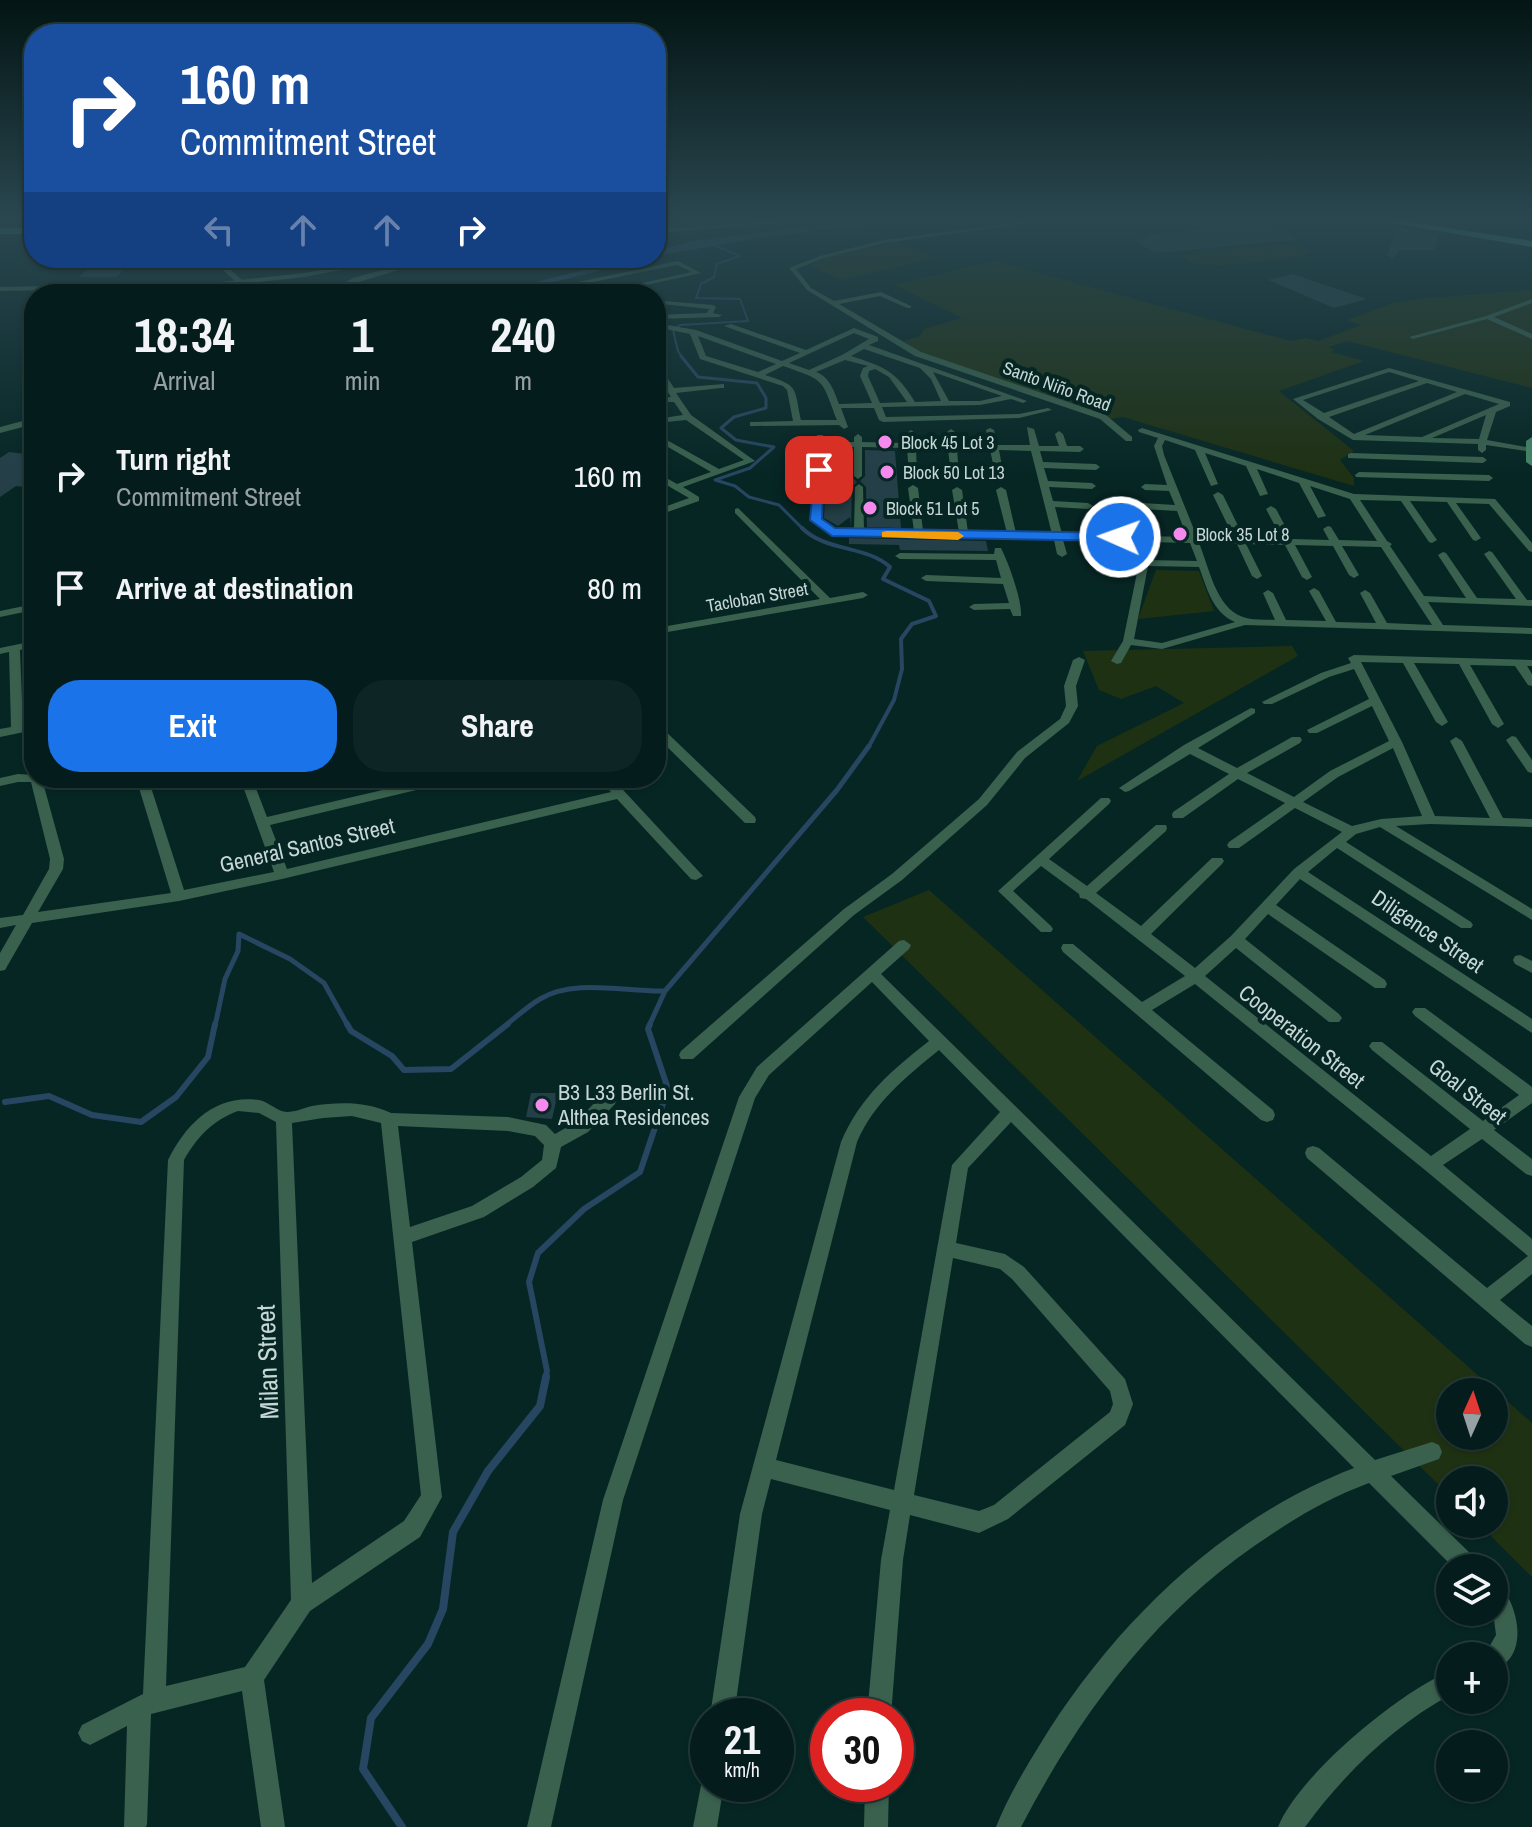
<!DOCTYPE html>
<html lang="en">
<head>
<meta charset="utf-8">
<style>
	body { margin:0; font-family:"Archivo Narrow",sans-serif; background:#0d2524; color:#f1f3f6; height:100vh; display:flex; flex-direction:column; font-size:30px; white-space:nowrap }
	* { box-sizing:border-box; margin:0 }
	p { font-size:26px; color:#97a1a3 }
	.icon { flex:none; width:44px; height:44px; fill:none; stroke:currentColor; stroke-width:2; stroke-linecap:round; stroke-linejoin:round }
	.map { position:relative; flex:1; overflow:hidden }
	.details { position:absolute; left:24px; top:284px; width:642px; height:504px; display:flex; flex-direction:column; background:#041c1b; border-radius:32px; box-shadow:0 2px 6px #0004,0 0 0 2px #253a3a }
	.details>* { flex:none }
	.hud { position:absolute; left:24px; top:24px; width:642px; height:244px; border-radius:32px; box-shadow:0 2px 6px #0004,0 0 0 2px #253a3a; background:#1a4fa0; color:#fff; overflow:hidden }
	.needle { width:52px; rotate:3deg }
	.buttons { position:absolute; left:1436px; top:1378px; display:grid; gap:16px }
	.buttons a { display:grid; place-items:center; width:72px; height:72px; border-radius:50%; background:#041c1b; box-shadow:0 2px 6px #0004,0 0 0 2px #253a3a; font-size:40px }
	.speed { position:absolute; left:690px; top:1698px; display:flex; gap:16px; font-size:40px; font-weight:700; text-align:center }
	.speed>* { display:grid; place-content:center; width:104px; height:104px; border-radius:50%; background:#041c1b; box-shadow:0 2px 6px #0004,0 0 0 2px #253a3a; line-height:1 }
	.speed small { font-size:20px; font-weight:400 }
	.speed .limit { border:12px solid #d22; background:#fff; color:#111 }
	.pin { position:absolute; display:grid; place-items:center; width:68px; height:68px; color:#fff; margin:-34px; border-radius:16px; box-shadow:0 4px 12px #0006 }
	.me { position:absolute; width:88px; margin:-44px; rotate:272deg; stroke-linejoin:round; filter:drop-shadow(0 0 6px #0008) }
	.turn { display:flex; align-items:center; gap:28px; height:168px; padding:0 24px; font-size:36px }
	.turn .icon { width:104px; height:104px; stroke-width:2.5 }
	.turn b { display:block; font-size:56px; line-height:68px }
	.lanes { display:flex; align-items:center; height:76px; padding:0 24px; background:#0003; justify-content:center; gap:40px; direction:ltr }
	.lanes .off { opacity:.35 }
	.eta { display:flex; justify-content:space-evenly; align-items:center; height:136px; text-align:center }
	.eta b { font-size:48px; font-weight:800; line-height:56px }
	.button { display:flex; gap:16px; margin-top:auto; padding:16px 24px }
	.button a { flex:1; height:92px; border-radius:32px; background:#1a73e8; color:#fff; font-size:32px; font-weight:800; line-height:92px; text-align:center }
	.button a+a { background:#0d2524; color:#f1f3f6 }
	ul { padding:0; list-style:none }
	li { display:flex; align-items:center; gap:24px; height:112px; padding:0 24px }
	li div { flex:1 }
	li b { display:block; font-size:30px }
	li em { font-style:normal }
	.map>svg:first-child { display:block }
	.green { fill:#1f3113; fill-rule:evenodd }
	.water { fill:#264661 }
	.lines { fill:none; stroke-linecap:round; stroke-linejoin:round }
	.stream-far5 { stroke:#264661; stroke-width:2 }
	.stream-far4 { stroke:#264661; stroke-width:3 }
	.stream-far3 { stroke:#264661; stroke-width:4 }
	.stream-far2 { stroke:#264661; stroke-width:5 }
	.stream-far1 { stroke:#264661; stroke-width:6 }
	.stream { stroke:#264661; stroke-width:8 }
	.building { fill:#243f47 }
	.minor { fill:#3a614e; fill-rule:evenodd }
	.tertiary { fill:#3a614e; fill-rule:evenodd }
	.secondary { fill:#458668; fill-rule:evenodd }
	.trunk { fill:#4eae84; fill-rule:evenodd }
	.route { fill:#1a73e8; stroke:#114b97; stroke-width:2 }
	.slow { fill:#f59e0b }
	.poi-dot { fill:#f689ee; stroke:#062624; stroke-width:3 }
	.labels { text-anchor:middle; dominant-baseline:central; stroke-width:8; stroke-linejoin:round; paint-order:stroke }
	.far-street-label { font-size:18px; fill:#c6d7d6; stroke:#062624 }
	.far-poi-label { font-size:18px; fill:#c6d7d6; stroke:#062624; text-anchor:start }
	.street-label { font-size:22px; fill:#c6d7d6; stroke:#062624 }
	.poi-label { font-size:22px; fill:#c6d7d6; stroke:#062624; text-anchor:start }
	.near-street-label { font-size:26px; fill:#c6d7d6; stroke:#062624 }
</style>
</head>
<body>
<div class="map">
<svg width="1532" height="1827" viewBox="0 0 1532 1827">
	<rect width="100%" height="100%" fill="#062624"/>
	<g class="green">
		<path d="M895 241 936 258 841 280 808 265 843 251Z"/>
		<path d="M1275 243 1302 246 1312 253 1300 257C1275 259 1198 275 1182 256L1194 252Z"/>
		<path d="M994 261 1291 341 1306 338 1318 341 1361 325 1347 320 1393 303 1426 298 1532 290V388L1347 341 1329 347 1335 350 1331 352 1364 361 1279 391 1354 451 1340 460 1354 478V486L1123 417 1103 420 919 352 904 341 920 336 924 329 962 318 894 285Z"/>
		<path d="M1156 570 1199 571 1214 611 1138 619Z"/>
		<path d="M1292 646 1298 656 1077 781 1097 746 1184 703 1156 686 1121 699 1099 690 1083 651Z"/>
		<path d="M929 890 1532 1423V1577L1479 1524H1494V1480H1450V1496L863 917ZM1450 1392H1494V1436H1450Z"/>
	</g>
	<g class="water">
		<path d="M853 221H904L766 237 656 256V251L692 241Z"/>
		<path d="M631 258H650L526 289 373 294 435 286 528 284Z"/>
	</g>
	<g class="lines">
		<path class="stream-far5" d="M683 358 678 351 673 330 680 325 748 321 740 299 696 298 701 284 714 277 717 264 740 256 711 244"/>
		<path class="stream-far4" d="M681 356 698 377 757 383 766 398V408L734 417 721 428 736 440 774 447 750 468 715 480 735 486 749 497 779 505 804 530"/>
		<path class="stream-far3" d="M802 528C826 552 866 545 890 567L883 579 929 601 936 616 912 624 901 639 902 669 894 700 868 748"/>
		<g class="stream-far2">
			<path d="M215 1026 225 979 238 951 239 934 290 959 324 983 348 1026"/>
			<path d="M505 1026C516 1017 528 1006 540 999 574 978 625 992 664 991"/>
			<path d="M649 1026 665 991 837 790 869 746"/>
		</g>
		<g class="stream-far1">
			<path d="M347 1024 351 1031 392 1056 404 1070 451 1069 508 1024"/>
			<path d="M5 1102 49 1096 92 1115 141 1122 176 1097 208 1057 215 1024"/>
			<path d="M545 1379 547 1371 529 1282 538 1253 584 1209 640 1172 668 1089 648 1029 650 1024"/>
		</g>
		<path class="stream" d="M402 1827 363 1769 371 1718 428 1644 443 1609 453 1532 488 1471 540 1406 546 1377"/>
	</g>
	<g class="building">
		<path d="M1191 221H1265L1297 240 1155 253 1135 240 1149 238 1144 235 1204 230Z"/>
		<path d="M1399 227 1439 235 1434 250H1399L1393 259 1387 255Z"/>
		<path d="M101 258H136L116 277H79Z"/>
		<path d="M1293 274 1304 278 1367 299 1334 308 1268 280Z"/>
		<path d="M801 437H814L811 474H798Z"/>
		<path d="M827 450H851V476L857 482 852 487 851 527 850 517 838 526 824 518Z"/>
		<path d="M865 450 895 451 901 528 867 527 866 487 860 481 865 476Z"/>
		<path d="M9 452 34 455V482L25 487 16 486 0 497V458Z"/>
		<path d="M849 538 986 541 988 551 900 550 899 545 849 544Z"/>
		<path d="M531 1093H558L552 1119 526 1117Z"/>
	</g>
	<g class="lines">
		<g class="minor">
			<path d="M1027 221H1045L884 243 824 258 796 269 811 288 834 301 881 292 911 306V308H907L880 296 839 304 921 352 1106 415 1132 437V441H1126L1100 419 915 356 807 290 789 268 820 256 884 240Z"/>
			<path d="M392 258H406L304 277 211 287 0 291V287L211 283 304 273Z"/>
			<path d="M578 258H584L585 259 582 261Z"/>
			<path d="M678 261 701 273 605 294H592L692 272 677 265 534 294H521Z"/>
			<path d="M1532 299V303L1494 317 1532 334V339L1487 319 1413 339 1409 337 1486 316Z"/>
			<path d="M664 301 713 305 716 307 713 313 722 315 719 317 656 319V315L707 313 709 309 662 304Z"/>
			<path d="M656 323 696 330 782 361 800 353 724 326 731 324 806 350 854 328 878 337V341L869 345 1027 401 1023 403 1011 399 980 405 882 407 886 417 1019 414 1048 408 1052 410 1019 418 883 422 879 420 874 408H841L848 427 844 429 839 425 753 426H750V422L793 421 787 390 783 386 700 359 690 334 656 327ZM854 333 869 339 842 355 809 370 789 363ZM698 336 776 364 758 372 706 356ZM864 349 920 368 931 379 941 401 915 402C896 371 885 367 851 356ZM845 360 868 366 863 368 860 376 872 403 839 404C834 391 830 377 816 372ZM783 366C826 381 821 378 837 420H801C794 386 799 386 765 375ZM875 369 889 377 907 402 880 403 868 376 869 371ZM933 372 1002 396 980 401H949Z"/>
			<path d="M656 338H661L662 340 656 342Z"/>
			<path d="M656 365H659L674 388 724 384V388H721L676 393 691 415 755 461 683 487 699 497V501L656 516V510L689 498 656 479V472L677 484 711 472 656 440V434L719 469 744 460 686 420 656 423V419L683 415 674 402H656V398L671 397 656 373Z"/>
			<path d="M1389 368 1510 402V406L1496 412 1487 440 1532 448V452L1486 445V450L1482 453 1478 450V444L1353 440 1318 419 1293 399ZM1389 372 1419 381 1324 413 1303 400ZM1427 383 1457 392 1354 434 1329 417ZM1465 394 1499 404 1422 437 1365 435ZM1486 415 1479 439 1432 438Z"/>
			<path d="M1027 427 1034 429 1039 446H1059L1055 434 1059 431 1063 434 1067 446H1080L1084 449 1080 452 1040 451 1043 462 1096 464 1100 467 1096 470 1044 468 1048 481 1092 483 1096 486 1092 489 1049 487 1053 501 1088 503 1093 506 1088 509 1055 507 1062 534 1187 537 1177 511 1142 509 1137 506 1142 503 1175 505 1169 491 1145 490 1141 487 1145 484 1167 485 1154 446 1158 438 1139 432 1138 430 1142 428 1354 494 1495 499 1532 543V552L1529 551 1489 504 1456 503 1481 538 1476 541 1473 540 1447 502 1410 501 1437 540 1432 543 1429 542 1401 501 1360 500 1387 541 1392 544 1390 546 1424 596 1466 598 1438 555 1443 552 1446 553 1477 598 1516 599 1484 554 1489 551 1492 552 1527 600H1532V606L1428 602 1443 625 1532 628V634L1245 625 1162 649 1131 645 1121 663 1117 664 1111 661 1123 641 1139 563 1144 560 1197 561 1190 543 1063 540 1067 554 1062 557 1057 554 1054 540 832 535 811 520 817 435H823L824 442H854V437L858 434 862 437V442L907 443V433L911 430 915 433 916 443 948 444 947 432 951 429 955 432 956 444 989 445 986 430 990 428 994 430 997 445H1030ZM1165 440 1195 450 1211 486 1218 484 1205 453 1246 466 1260 496 1268 494 1257 469 1299 483 1318 518 1326 516 1310 486 1350 499 1377 541 1339 540 1331 527 1328 526 1323 529 1329 540 1292 539 1276 509 1271 506 1266 509 1282 539 1244 538 1223 495 1218 492 1213 495 1234 538 1197 537 1164 455 1162 446ZM824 447H854V476L858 479 862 476V447L907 448 909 475 913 478 917 475 916 448 948 449 951 475 955 478 959 475 957 449 990 450 996 477 1000 480 1004 477 999 450 1031 451 1052 534 1016 533 1006 490 1001 487 996 490 1007 533 968 532 962 490 957 487 952 490 959 532 923 531 918 488 913 485 908 488 914 531 864 530 863 487 859 484 855 487 854 530 834 529 821 519ZM1199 543 1237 544 1252 576 1257 579 1262 576 1246 544 1285 545 1302 577 1307 580 1312 577 1295 545 1333 546 1349 575 1354 578 1359 575 1342 546 1381 547 1432 625 1387 623 1370 593 1365 590 1360 593 1376 623 1336 622 1319 591 1314 588 1309 591 1326 621 1286 620 1273 593 1268 590 1263 593 1275 620C1265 619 1253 621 1243 617 1216 608 1209 567 1199 543ZM1148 566 1199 567C1207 588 1212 612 1235 622L1162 643 1134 639Z"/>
			<path d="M1351 453 1483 457 1487 460 1483 463 1348 458V454Z"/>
			<path d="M1359 472 1489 475 1493 478 1489 481 1356 477 1355 475Z"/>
			<path d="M738 508 830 598 863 592 868 595 863 598 656 634V628L820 599 735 513V509Z"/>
			<path d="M995 548H1001C1009 564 1022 600 1021 616H1013L1010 609 974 610 969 607 974 604 1009 603 1003 584 926 581 921 578 926 575 1001 578 996 560 900 559 895 556 900 553 994 554Z"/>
			<path d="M34 604V610L0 617V611Z"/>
			<path d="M34 641V647L20 650 23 725 34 722V730L0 737V729L11 727 9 652 0 654V648Z"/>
			<path d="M1354 655 1532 660V666H1527L1532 674V686L1528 685 1515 666 1470 665 1504 724 1498 728 1492 724 1459 664 1414 663 1448 722 1442 726 1436 722 1403 663 1361 662 1402 742 1435 816 1490 818 1450 741 1456 737 1462 741 1503 818 1532 819V827L1430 824 1396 826 1532 909V920L1380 827 1356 834 1346 842 1471 922 1473 925 1471 928H1461L1337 848 1308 872 1532 1019V1033L1300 879 1276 905 1385 980 1387 984 1385 988H1375L1268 914 1245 939 1339 1014 1342 1018 1339 1022H1329L1236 948 1205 976 1431 1156 1470 1129 1372 1050 1369 1046 1372 1042H1382L1483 1121 1519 1095 1415 1016 1412 1012 1415 1008H1425L1532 1087V1103L1494 1130 1532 1159V1176L1526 1174 1482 1139 1443 1165 1532 1239V1274L1500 1300 1532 1326V1347L1525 1344 1307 1158 1305 1153 1307 1148 1313 1146 1319 1148 1487 1288 1528 1256 1425 1170 1195 984 1152 1010 1273 1110 1275 1115 1273 1120 1267 1122 1261 1120 1063 952 1061 948 1063 944H1073L1142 1002 1185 976 1086 899 1080 898 1079 894 1041 866 1013 891 1051 926 1053 929 1051 932H1041L998 891 1101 798H1109L1111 801 1109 804 1049 859 1087 886 1156 825H1166L1167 828 1166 831 1096 893 1141 926 1212 858H1222L1224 861 1222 864 1151 934 1195 968 1231 936 1294 869 1342 832 1295 808 1239 848H1229L1227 845 1229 842 1285 803 1238 779 1183 818H1173L1172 815 1173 812 1229 774 1190 754 1129 791 1125 792 1119 788 1184 745 1251 708 1255 709V713L1198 748 1237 768 1292 737H1300L1302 740 1300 743 1247 773 1294 797 1330 771 1389 741 1372 706 1317 733H1309L1307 730 1369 699 1354 669 1329 677 1272 704H1264L1262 702 1321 673 1351 663 1348 658ZM1393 748 1422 816 1381 819 1352 826 1303 802 1338 777Z"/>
			<path d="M1079 657 1085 660 1076 686 1078 706 1069 723 1025 758 987 805 902 880 854 915 693 1059H681L679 1055 681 1051 844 909 892 874 979 799 1017 752 1060 719 1066 706 1064 686 1073 660Z"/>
			<path d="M656 725 660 726 755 817 756 820 755 823H745L656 736Z"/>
			<path d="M1512 736 1516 737 1532 760V773L1528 772 1506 740Z"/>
			<path d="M18 774 34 775V778L42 779 64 859 63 869 38 912 171 893 136 778H148L184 890 274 872 240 778H252L267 817 434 778H456L454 781 270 825 287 869 611 792 599 778H612L703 876 696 880 691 879 617 799 282 879 179 901 32 923 5 970 0 971V953L16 925 0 928V918L23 915 49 869 50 859 31 782H18L0 786V778Z"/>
			<path d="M904 940 911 945 909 949 881 974 1375 1460 1432 1442 1439 1445 1442 1452 1439 1459 1391 1476 1477 1560 1480 1568H1454L1369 1483C1334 1496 1303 1513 1272 1534 1160 1606 1082 1710 1021 1827H996C1007 1799 1023 1772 1039 1746 1112 1626 1221 1519 1354 1468L1011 1122 968 1168 956 1243 1005 1254 1024 1267 1125 1379 1133 1404 1125 1425 1008 1519 979 1533 910 1515 903 1560 891 1716H867L881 1560 890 1510 771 1479 762 1514 734 1716H710L740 1514 841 1142C860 1097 892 1070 929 1041L872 982 769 1075 755 1098 623 1500 551 1827H527L603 1500 739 1097 757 1067 899 941ZM939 1050 1000 1112 952 1165 894 1490 776 1460 857 1142C874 1102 906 1077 939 1050ZM953 1258 1000 1269 1012 1279 1110 1391 1113 1404 1110 1412 994 1505 979 1511 914 1495Z"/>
			<path d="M1520 955 1532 961V973L1515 964 1513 960 1515 956Z"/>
			<path d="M609 1093 615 1094 617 1099 615 1104 588 1132 561 1147 556 1168 533 1187 484 1217 412 1242 442 1497 420 1537 310 1611 264 1680 285 1827H261L242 1691 151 1714 147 1824 146 1827H124L127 1726 90 1745 82 1741 78 1733 82 1725 143 1694 168 1160C186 1124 215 1094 259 1100 269 1102 278 1112 287 1112 295 1112 304 1108 312 1106 338 1102 366 1101 391 1113L508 1117 546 1125 555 1134 576 1122 603 1094ZM238 1111 259 1113 276 1122 291 1600 245 1667 166 1686 184 1160C197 1137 213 1120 238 1111ZM352 1116 381 1123 421 1495 404 1521 312 1583 292 1123 323 1118ZM398 1126 508 1131 535 1136 544 1145 542 1160 521 1177 472 1206 410 1227Z"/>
			<path d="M1494 1581C1503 1585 1506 1591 1510 1601 1521 1625 1523 1659 1494 1670V1656H1484L1496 1635 1493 1612Z"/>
			<path d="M1450 1671V1695C1393 1726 1343 1775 1305 1827H1278C1299 1775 1398 1693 1450 1671Z"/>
			<path d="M708 1774V1784H724L717 1827H693L703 1775Z"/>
			<path d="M865 1784H889L888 1827H864Z"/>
		</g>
		<g class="tertiary">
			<path d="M776 221H811L656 233V229Z"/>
			<path d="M210 258H218L257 294H249Z"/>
			<path d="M426 258H438L359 282 335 294H325L353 278Z"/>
			<path d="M34 418V424L0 433V427Z"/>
		</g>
		<path class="secondary" d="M1532 437V466L1526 462V441Z"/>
		<g class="trunk">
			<path d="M1381 221H1404L1532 241V247Z"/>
			<rect x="0" y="228" width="34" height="6"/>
		</g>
	</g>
	<linearGradient id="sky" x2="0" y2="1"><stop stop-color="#031514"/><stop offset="0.46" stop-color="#2a4750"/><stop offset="1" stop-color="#2a4750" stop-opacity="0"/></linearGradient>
	<rect width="1532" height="477" fill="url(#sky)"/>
	<path class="route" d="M815 467 824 470 822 519 835 528 1120 533 1127 537 1120 541 832 536 810 520Z"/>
	<path class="slow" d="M887 531 958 532 964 536 958 540 882 537V532Z"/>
	<g class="poi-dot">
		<circle cx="885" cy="442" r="8"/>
		<circle cx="887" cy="472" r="8"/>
		<circle cx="870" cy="508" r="8"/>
		<circle cx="1180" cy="534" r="8"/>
		<circle cx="542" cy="1105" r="8"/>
	</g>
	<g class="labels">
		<g class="far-street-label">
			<text transform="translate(1057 386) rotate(20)">Santo Niño Road</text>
			<text transform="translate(757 597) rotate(-10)">Tacloban Street</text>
		</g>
		<g class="far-poi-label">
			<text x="901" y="442">Block 45 Lot 3</text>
			<text x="903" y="472">Block 50 Lot 13</text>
			<text x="886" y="508">Block 51 Lot 5</text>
			<text x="1196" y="534">Block 35 Lot 8</text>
		</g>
		<g class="street-label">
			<text transform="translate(307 845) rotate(-13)">General Santos Street</text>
			<text transform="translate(1428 931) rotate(34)">Diligence Street</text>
			<text transform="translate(1302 1036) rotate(38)">Cooperation Street</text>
			<text transform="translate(1468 1091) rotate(38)">Goal Street</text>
		</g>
		<g class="poi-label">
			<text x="558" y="1092">B3 L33 Berlin St.<tspan x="558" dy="25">Althea Residences</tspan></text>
		</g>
		<g class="near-street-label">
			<text transform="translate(267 1362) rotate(-92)">Milan Street</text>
		</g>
	</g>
</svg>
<div class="buttons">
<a><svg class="needle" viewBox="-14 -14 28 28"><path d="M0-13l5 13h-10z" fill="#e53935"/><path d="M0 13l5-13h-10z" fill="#97a1a3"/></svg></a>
<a><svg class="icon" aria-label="sound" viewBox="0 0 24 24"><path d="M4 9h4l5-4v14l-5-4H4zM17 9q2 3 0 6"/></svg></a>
<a><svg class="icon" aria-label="layers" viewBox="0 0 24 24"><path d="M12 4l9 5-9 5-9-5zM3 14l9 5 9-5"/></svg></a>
<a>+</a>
<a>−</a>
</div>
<div class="speed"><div>21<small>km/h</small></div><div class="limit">30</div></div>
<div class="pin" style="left:819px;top:470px;background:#d93025"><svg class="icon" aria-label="arrive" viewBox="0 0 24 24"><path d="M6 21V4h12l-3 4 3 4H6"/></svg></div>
<svg class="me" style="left:1120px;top:537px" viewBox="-20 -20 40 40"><circle r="17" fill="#1a73e8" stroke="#fff" stroke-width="3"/><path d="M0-11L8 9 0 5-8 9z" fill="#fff"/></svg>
<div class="hud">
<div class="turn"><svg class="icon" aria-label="right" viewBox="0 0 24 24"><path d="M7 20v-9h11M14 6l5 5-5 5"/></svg><div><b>160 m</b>Commitment Street</div></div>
<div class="lanes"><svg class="icon off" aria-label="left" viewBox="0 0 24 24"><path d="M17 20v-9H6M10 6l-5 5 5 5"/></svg><svg class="icon off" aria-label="ahead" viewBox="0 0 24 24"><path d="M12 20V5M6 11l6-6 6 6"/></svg><svg class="icon off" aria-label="ahead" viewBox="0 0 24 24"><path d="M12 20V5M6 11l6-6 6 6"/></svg><svg class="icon" aria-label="right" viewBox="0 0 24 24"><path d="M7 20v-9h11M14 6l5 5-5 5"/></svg></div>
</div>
<section class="details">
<div class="eta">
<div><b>18:34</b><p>Arrival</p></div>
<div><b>1</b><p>min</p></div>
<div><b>240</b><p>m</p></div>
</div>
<ul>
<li><svg class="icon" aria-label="right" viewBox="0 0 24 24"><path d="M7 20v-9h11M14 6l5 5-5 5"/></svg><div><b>Turn right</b><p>Commitment Street</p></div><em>160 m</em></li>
<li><svg class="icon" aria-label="arrive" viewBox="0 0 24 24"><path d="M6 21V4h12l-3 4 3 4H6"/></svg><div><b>Arrive at destination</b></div><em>80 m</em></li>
</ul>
<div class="button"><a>Exit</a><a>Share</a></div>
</section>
</div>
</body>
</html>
